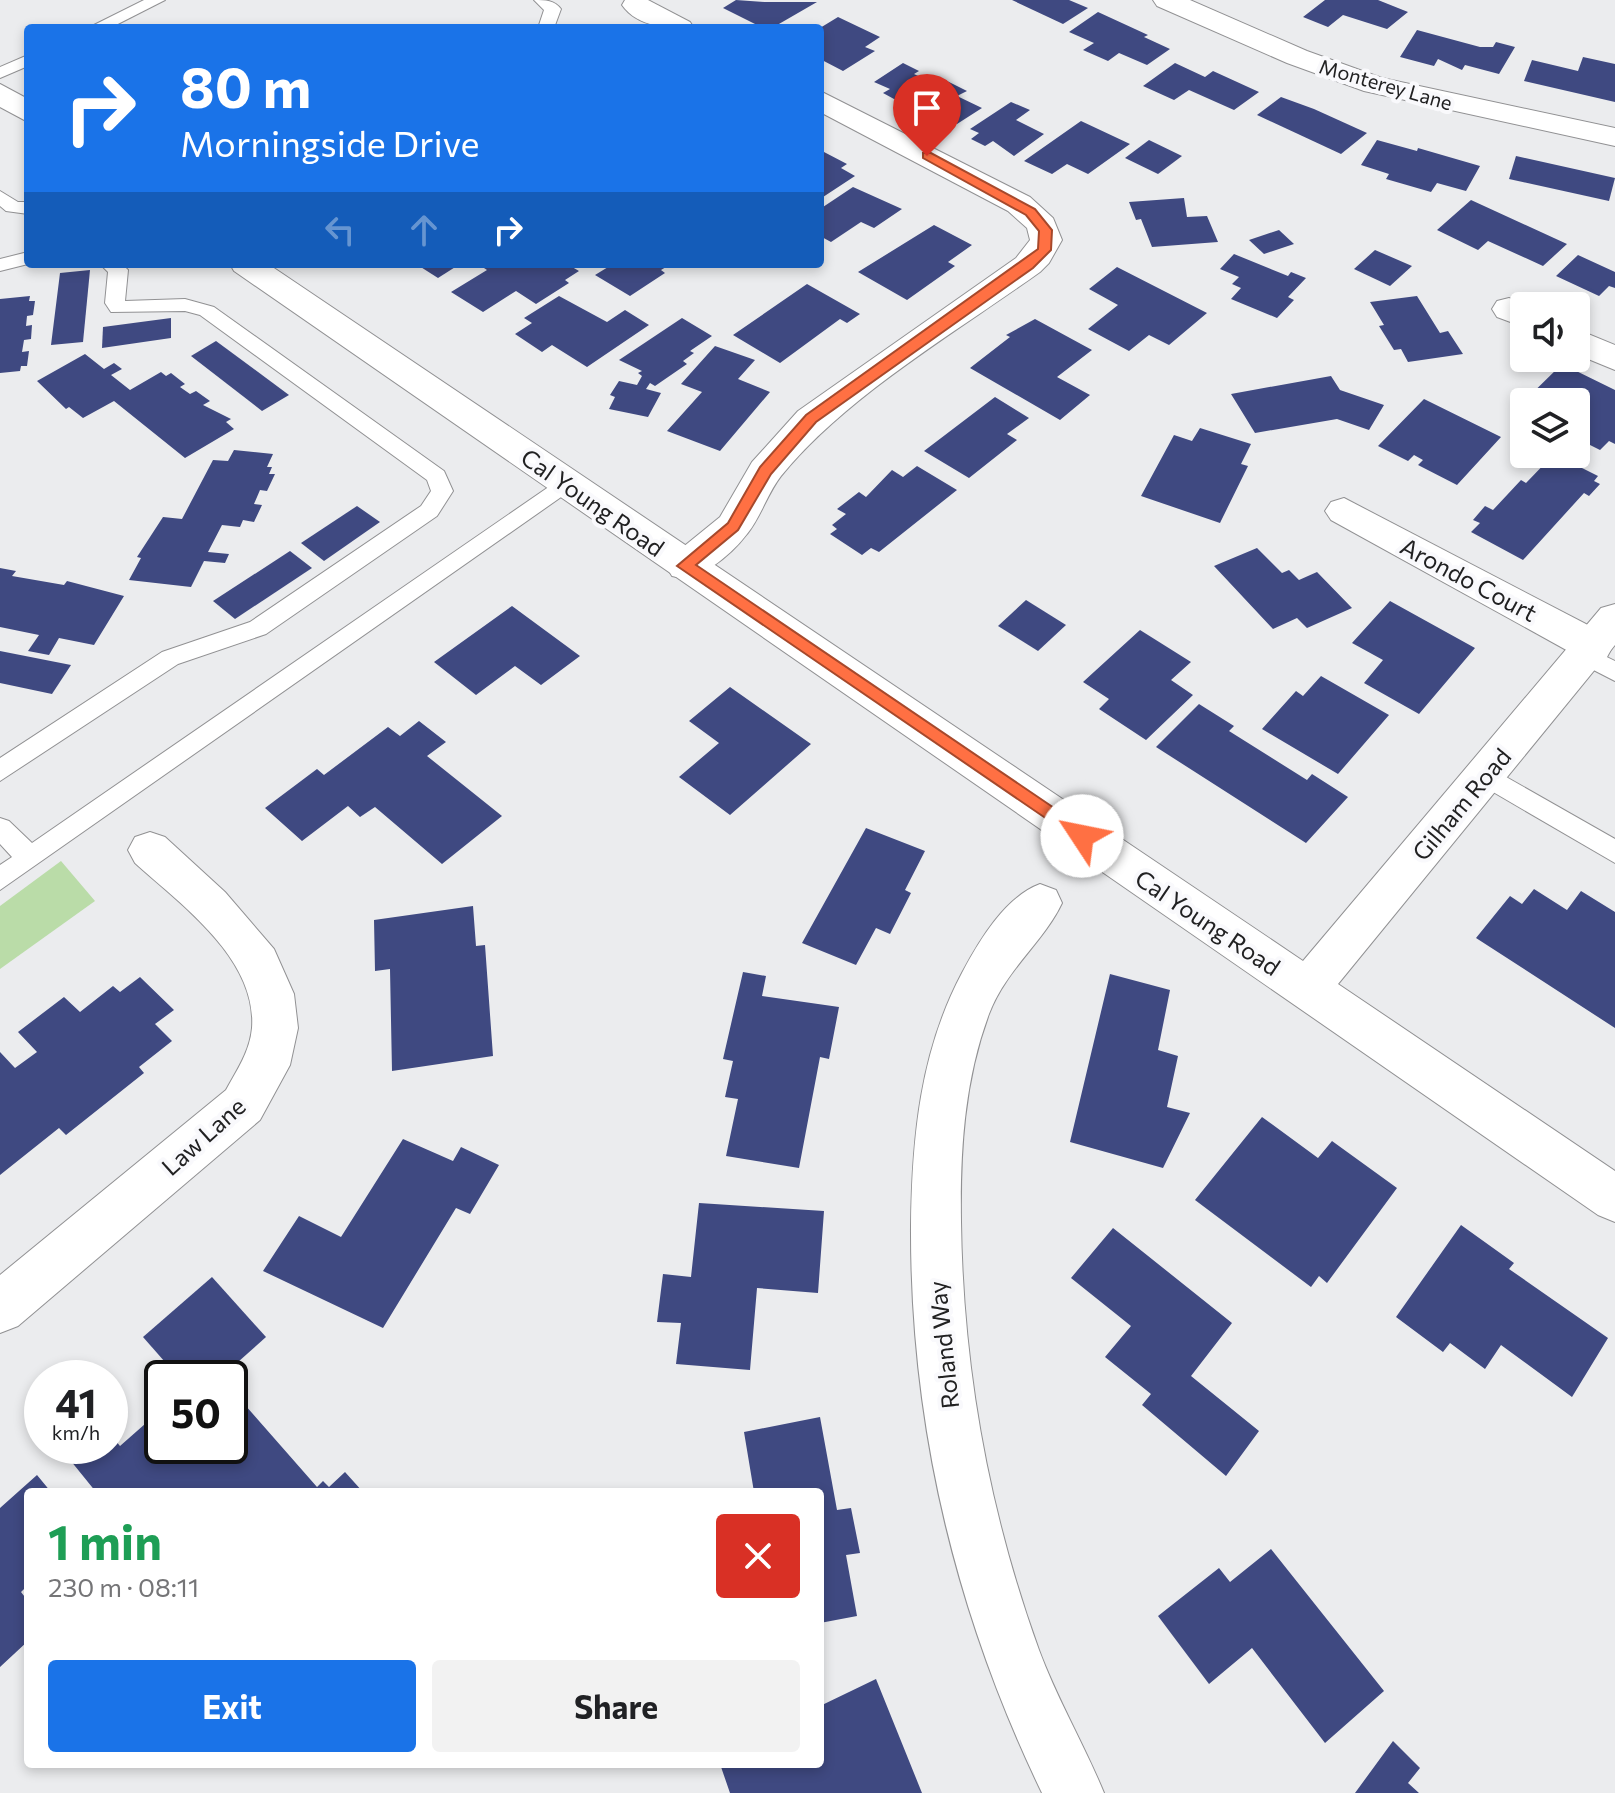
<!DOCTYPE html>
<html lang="en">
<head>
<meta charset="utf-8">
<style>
	body { margin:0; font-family:Commissioner,sans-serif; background:#f2f2f2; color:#202124; height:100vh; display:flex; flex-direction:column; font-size:30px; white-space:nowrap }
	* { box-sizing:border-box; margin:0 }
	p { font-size:26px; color:#757577 }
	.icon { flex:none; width:44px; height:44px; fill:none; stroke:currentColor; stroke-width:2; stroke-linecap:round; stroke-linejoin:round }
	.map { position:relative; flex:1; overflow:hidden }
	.drawer { position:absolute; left:24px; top:1488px; width:800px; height:280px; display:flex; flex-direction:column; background:#fff; border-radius:8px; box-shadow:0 4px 12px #0003 }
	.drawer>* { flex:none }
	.banner { position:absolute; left:24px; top:24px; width:800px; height:244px; border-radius:8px; box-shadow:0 4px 12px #0003; background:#1a73e8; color:#fff; overflow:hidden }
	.buttons { position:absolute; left:1510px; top:292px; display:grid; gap:16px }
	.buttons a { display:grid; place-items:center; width:80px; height:80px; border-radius:8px; background:#fff; box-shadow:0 4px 12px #0003; font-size:40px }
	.speed { position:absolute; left:24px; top:1360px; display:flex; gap:16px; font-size:40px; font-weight:700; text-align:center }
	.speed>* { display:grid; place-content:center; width:104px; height:104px; border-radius:50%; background:#fff; box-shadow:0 4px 12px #0003; line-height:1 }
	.speed small { font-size:20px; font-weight:400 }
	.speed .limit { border:4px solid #111; border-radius:12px; background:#fff; color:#111 }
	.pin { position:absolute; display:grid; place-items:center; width:68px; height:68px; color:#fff; margin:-82px -34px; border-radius:50% 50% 50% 0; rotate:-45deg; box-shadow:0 0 8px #0007 }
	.pin .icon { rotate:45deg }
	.me { position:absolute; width:88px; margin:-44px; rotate:304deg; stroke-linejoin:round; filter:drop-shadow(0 0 6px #0008) }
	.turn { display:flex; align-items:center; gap:28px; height:168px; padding:0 24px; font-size:36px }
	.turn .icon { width:104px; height:104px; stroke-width:2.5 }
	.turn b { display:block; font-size:56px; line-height:68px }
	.lanes { display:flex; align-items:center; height:76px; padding:0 24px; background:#0003; justify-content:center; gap:40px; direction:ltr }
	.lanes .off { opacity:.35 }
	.round { display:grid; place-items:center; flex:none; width:84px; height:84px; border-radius:8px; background:#f2f2f2 }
	.headline { display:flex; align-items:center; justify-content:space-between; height:136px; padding:0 24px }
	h1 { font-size:48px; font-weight:700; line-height:60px; color:#1e9e55 }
	.button { display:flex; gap:16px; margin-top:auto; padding:16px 24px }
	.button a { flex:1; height:92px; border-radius:8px; background:#1a73e8; color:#fff; font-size:32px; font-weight:700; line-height:92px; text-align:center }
	.button a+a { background:#f2f2f2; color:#202124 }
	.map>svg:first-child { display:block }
	.green { fill:#badca8 }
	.building { fill:#3f4981 }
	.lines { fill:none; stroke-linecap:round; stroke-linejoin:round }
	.lane-casing { stroke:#919193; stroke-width:2 }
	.street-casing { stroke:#919193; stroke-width:2 }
	.secondary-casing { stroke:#919193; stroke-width:2 }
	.lane { fill:#fff; fill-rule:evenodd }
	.street { fill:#fff; fill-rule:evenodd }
	.secondary { fill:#fff; fill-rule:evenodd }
	.route { fill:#ff7043; stroke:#a6492c; stroke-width:2 }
	.labels { text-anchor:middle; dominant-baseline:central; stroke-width:8; stroke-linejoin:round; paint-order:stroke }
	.far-street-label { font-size:20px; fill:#212122; stroke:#f9f9fc }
	.street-label { font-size:24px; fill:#212122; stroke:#f9f9fc }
</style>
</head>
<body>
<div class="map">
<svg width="1615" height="1793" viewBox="0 0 1615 1793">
	<rect width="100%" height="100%" fill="#ebecee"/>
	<path class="green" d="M61 861 95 901 0 969V906Z"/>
	<g class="building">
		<path d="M736 0 764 2H817L772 28H763L723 8Z"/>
		<path d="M1012 0H1069L1088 8 1063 24Z"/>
		<path d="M1325 0H1378L1408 12 1387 29 1343 15 1328 27 1303 17Z"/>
		<path d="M1098 12 1148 35 1144 37 1170 49 1147 65 1119 53 1108 61 1083 50 1094 43 1069 32Z"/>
		<path d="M838 17 880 37 865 47 875 51 843 71 820 59V28Z"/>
		<path d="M1417 30 1480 47H1493L1496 42 1515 47 1499 74 1465 65 1462 70 1438 59 1434 66 1400 57Z"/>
		<path d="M1583 57 1615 64V102L1524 81 1532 60 1578 71Z"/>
		<path d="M903 63 919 71 914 74 933 83 941 78 967 91 957 96 982 108 957 124 912 101 905 105 883 93 890 89 874 82Z"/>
		<path d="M1175 63 1205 77 1213 71 1259 92 1234 110 1189 90 1174 100 1143 86Z"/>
		<path d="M1281 97 1314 109 1367 133 1341 154 1257 115Z"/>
		<path d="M1011 102 1030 110 1016 120 1044 134 1014 156 993 141 985 146 971 139 979 133 970 129Z"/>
		<path d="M1081 121 1130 144 1088 174 1067 164 1052 174 1024 161Z"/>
		<path d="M1149 140 1182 156 1158 174 1125 158Z"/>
		<path d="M1377 140 1417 151 1418 148 1480 166 1466 191 1437 183 1431 192 1386 179 1389 174 1361 165Z"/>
		<path d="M824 152 847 164 841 168 855 176 820 199V155Z"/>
		<path d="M1516 156 1615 178 1609 201 1509 179Z"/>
		<path d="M853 187 902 209 874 228 861 222 831 242 820 236V209Z"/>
		<path d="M1184 198 1187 217 1207 216 1218 242 1152 247 1141 219 1136 220 1129 202Z"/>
		<path d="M1471 200 1567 244 1543 266 1488 241 1478 250 1437 230Z"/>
		<path d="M934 225 972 245 948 262 955 266 907 300 858 272Z"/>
		<path d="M1279 230 1294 244 1264 254 1249 240Z"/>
		<path d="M1375 250 1412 266 1390 286 1354 269Z"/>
		<path d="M1234 254 1288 276 1291 272 1306 278 1288 297 1294 300 1277 318 1231 299 1241 288 1232 284 1239 277 1220 269Z"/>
		<path d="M1578 255 1615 272V288L1609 286 1599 296 1556 276Z"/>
		<path d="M416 264H460L438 278Z"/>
		<path d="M478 264H567L579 271 565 280 569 283 536 304 516 291 483 312 451 292 487 270Z"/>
		<path d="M613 264H671L661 270 665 273 630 296 595 275Z"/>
		<path d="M1117 267 1207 313 1169 345 1149 335 1129 351 1088 329 1118 305 1089 289Z"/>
		<path d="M90 270 83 342 51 345 60 273Z"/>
		<path d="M807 284 860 314 847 323 840 319 780 363 733 335Z"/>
		<path d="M30 296 29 301H35L33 315 27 316 26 326 32 325 31 339 24 340 22 352 29 351 27 366H21L20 371 0 373V299Z"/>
		<path d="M559 296 607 322 625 310 649 325 587 367 552 345 542 352 515 334 532 323 524 318Z"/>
		<path d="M1417 296 1440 333 1448 331 1463 354 1408 362 1401 349 1394 350 1379 326 1384 325 1370 302Z"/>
		<path d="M171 318V338L102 348 103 327Z"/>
		<path d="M682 318 712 336 690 351 694 353 683 361 687 364 655 386 650 383 646 389 661 393 648 417 609 409 615 397 610 395 619 381 637 385 642 376 638 373 642 371 619 360Z"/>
		<path d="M1035 319 1092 350 1057 377 1090 395 1060 420 970 368 1010 337 1006 335Z"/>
		<path d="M216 341 289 395 262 411 191 356Z"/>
		<path d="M715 346 755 360 738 379 770 392 720 451 667 431 702 392 681 384Z"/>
		<path d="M85 354 104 369 114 363 122 369 111 375 130 390 161 372 166 376 171 373 185 384 180 387 190 394 196 391 210 401 203 405 231 419 226 422 234 429 185 458 114 401 83 418 69 407 66 409 37 381Z"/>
		<path d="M1562 364 1615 390V444L1609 441 1600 450 1576 438V402H1524V412L1517 408Z"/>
		<path d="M1331 376 1340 390 1384 405 1369 430 1337 419 1255 433 1231 394Z"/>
		<path d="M995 397 1029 418 1007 434 1017 440 969 478 924 451Z"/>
		<path d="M1424 399 1501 437 1457 485 1418 465 1423 460 1414 455 1408 461 1378 446Z"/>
		<path d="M1200 428 1251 444 1241 464 1248 466 1220 523 1141 496 1174 435 1192 441Z"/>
		<path d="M234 450 273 454 267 467H272L269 474H275L267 491 260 490 254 504 262 505 254 522 243 520 240 527 222 525 208 552 229 554 225 563 204 561 191 587 129 580 141 558 137 557 163 517 182 519 213 460 228 461Z"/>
		<path d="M1554 454 1598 476 1594 481 1600 484 1589 496 1584 493 1523 560 1471 532 1480 523 1473 520 1485 506 1493 510 1521 480 1526 483Z"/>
		<path d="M917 466 957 490 879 552 871 548 862 555 830 534 837 529 832 525 846 514 837 509 859 492 866 497 892 470 903 477Z"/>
		<path d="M357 506 380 522 324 561 301 543Z"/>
		<path d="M1257 548 1282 573 1289 570 1299 580 1317 572 1352 608 1307 628 1297 618 1273 629 1214 566Z"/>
		<path d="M290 551 312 568 235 619 213 601Z"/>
		<path d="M0 568 16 571 12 576 64 585 67 581 124 596 94 645 59 638 49 655 28 651 39 635 0 627Z"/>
		<path d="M1026 600 1066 625 1038 651 998 626Z"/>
		<path d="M1390 601 1475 648 1419 714 1364 683 1383 660 1352 643Z"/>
		<path d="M512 606 580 656 541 685 515 666 476 695 434 662Z"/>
		<path d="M1140 630 1191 662 1171 680 1193 695 1146 740 1099 709 1109 699 1083 682Z"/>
		<path d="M0 651 71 665 52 694 0 683Z"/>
		<path d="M1321 676 1389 715 1338 774 1262 729 1296 691 1303 696Z"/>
		<path d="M730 687 811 744 730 815 679 777 719 743 689 721Z"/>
		<path d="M1199 704 1234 726 1229 731 1307 780 1312 774 1348 797 1306 843 1156 747Z"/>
		<path d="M419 721 446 742 427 756 502 816 442 864 375 807 360 817 348 806 302 841 265 808 317 769 324 775 388 727 400 736Z"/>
		<path d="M866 828 925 851 905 890 911 893 890 934 876 928 856 965 802 943Z"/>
		<path d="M1534 889 1567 910 1581 891 1615 912V1028L1476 938 1510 896 1522 904Z"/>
		<path d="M473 906 476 946 485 945 493 1056 392 1071 390 969 375 971 374 920Z"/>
		<path d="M743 972 766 976 762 996 839 1007 829 1059 820 1057 799 1168 726 1156 738 1099 725 1097 733 1061 723 1059Z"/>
		<path d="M1110 974 1170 990 1158 1050 1178 1056 1167 1107 1190 1113 1163 1168 1070 1142Z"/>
		<path d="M140 977 174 1010 155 1024 172 1041 139 1067 144 1073 66 1135 59 1128 0 1175V1052L15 1068 37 1052 18 1032 64 997 80 1012 113 986 120 992Z"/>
		<path d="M1262 1117 1318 1158 1332 1141 1397 1188 1327 1283 1319 1276 1311 1287 1195 1200Z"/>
		<path d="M403 1139 453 1161 461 1147 499 1165 470 1214 456 1208 383 1328 263 1271 299 1216 341 1237Z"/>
		<path d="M699 1203 824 1211 818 1293 757 1288 750 1370 676 1364 681 1323 657 1322 663 1274 691 1277Z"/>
		<path d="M1461 1225 1514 1263 1509 1269 1608 1338 1572 1397 1501 1345 1485 1369 1450 1343 1443 1352 1396 1317Z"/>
		<path d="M1113 1228 1232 1323 1191 1376 1259 1431 1226 1476 1142 1405 1151 1394 1105 1357 1131 1326 1071 1278Z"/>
		<path d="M212 1277 266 1337 220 1378H179L143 1337Z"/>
		<path d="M160 1373 164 1378 162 1407 144 1387Z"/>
		<path d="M230 1388 317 1487 323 1481 329 1487 345 1472 363 1492H96L62 1450 66 1446H110V1434L120 1446 162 1409V1446H230Z"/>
		<path d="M820 1417 837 1510 851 1508 860 1553 846 1555 857 1616 820 1623V1492H754L744 1432Z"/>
		<path d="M37 1475 51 1492H28V1585L21 1592 28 1601V1641L0 1667V1508Z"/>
		<path d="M1271 1549 1384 1691 1325 1743 1252 1648 1209 1684 1158 1616 1219 1568 1230 1582Z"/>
		<path d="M876 1679 922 1793H730L720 1764H820V1706Z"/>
		<path d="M1393 1741 1420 1768 1408 1783 1419 1793H1355Z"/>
	</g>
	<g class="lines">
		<defs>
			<g id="lane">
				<path d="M144 0H165L110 28H88Z"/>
				<path d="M534 0C546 0 554 0 561 9L554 28H538L544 10Z"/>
				<path d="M28 55V66L0 78V67Z"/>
				<path d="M0 191 18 202H28V214L6 211 0 206Z"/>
				<path d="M28 252V264L0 271V259Z"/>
				<path d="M100 264H122L128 270 125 301 185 299 214 307 444 471 453 491 437 516 266 634 178 664 0 781V758L162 652 250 622 421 506 431 491 427 480 200 315 185 311 111 312 105 303 108 272Z"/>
				<path d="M566 475 577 483 574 488 0 890V865L12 857 0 844V818L9 821 32 843Z"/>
				<path d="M1584 646 1615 661V681L1576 661 1572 655 1576 649Z"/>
				<path d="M1485 765 1615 839V863L1476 782 1473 775 1476 768Z"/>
			</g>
			<g id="street">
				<path d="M625 0H648L690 22 694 28C669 28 638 28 622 5Z"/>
				<path d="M1153 0H1190L1307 51 1382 78 1615 128V146L1364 91 1287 63 1157 6Z"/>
				<path d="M820 91 1030 197 1053 218 1062 240 1049 263 1040 272C956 332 845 397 781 476 767 494 761 517 747 534 731 555 698 584 672 576L666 566 672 556 720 517 752 462 798 411 1016 258 1030 240 1027 228 1008 211 820 112Z"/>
				<path d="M1509 298 1531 306H1524V327L1497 317 1492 309 1497 301Z"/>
				<path d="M1576 329 1615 345V370L1576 354Z"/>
				<path d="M1344 498 1607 635 1613 646 1607 657 1593 661 1579 657 1331 520 1325 511 1331 502Z"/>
				<path d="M150 832 165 837 225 892 274 949 294 994 298 1028 290 1065 260 1120 18 1326 0 1333V1275L226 1090C237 1070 250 1051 252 1028 257 958 180 904 135 863L128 850 135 837Z"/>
				<path d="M1040 884 1056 890 1062 903C1043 943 1006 969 989 1014 964 1081 960 1152 961 1222 963 1369 989 1512 1039 1650 1057 1699 1084 1744 1104 1793H1042C956 1615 910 1424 911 1226 912 1138 920 1052 962 973 979 941 1005 897 1040 884Z"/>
			</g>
			<g id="secondary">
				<path d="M0 84 28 99V122L0 107Z"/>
				<path d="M230 264H268L1303 961 1601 608 1615 604V645L1338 984 1615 1171V1222L1598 1215 234 271Z"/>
			</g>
		</defs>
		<use href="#lane" class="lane-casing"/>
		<use href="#street" class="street-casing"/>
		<use href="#secondary" class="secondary-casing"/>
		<use href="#lane" class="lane"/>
		<use href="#street" class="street"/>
		<use href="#secondary" class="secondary"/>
	</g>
	<path class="route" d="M923 153H931L1035 209 1052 230 1051 250 1033 268 816 422 771 474 738 530 696 565 1088 831V841L1082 843 677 566 728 523 760 467 806 415 1038 249 1039 231 1026 215 923 158Z"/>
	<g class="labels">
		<g class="far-street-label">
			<text transform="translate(1386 84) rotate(16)">Monterey Lane</text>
		</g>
		<g class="street-label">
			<text transform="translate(593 502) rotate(35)">Cal Young Road</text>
			<text transform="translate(1469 579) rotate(28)">Arondo Court</text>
			<text transform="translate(1461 804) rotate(-50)">Gilham Road</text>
			<text transform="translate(1208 922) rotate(34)">Cal Young Road</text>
			<text transform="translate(203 1136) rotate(-42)">Law Lane</text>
			<text transform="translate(943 1345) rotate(-96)">Roland Way</text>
		</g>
	</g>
</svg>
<div class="buttons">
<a><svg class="icon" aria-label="sound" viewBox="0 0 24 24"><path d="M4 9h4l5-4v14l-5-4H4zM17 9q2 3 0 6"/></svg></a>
<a><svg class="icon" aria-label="layers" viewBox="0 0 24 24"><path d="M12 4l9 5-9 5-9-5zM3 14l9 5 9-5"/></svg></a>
</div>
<div class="speed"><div>41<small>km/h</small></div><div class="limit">50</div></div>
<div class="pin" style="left:927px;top:156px;background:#d93025"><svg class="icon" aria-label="arrive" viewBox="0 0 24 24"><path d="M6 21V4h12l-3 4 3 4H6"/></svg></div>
<svg class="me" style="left:1082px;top:836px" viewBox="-20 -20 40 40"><circle r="19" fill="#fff"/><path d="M0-13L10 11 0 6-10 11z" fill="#ff7043"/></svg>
<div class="banner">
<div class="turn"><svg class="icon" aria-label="right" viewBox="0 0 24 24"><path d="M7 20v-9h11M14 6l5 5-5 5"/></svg><div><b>80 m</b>Morningside Drive</div></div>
<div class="lanes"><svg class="icon off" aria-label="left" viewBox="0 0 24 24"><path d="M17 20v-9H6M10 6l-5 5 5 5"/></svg><svg class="icon off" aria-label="ahead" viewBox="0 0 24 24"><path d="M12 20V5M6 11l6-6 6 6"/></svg><svg class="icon" aria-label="right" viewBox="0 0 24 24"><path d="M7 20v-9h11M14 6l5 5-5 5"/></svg></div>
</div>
<section class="drawer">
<div class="headline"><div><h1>1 min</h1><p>230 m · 08:11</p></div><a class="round" style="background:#d93025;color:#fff"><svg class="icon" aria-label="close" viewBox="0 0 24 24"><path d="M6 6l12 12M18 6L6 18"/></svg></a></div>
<div class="button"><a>Exit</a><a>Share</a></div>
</section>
</div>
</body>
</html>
